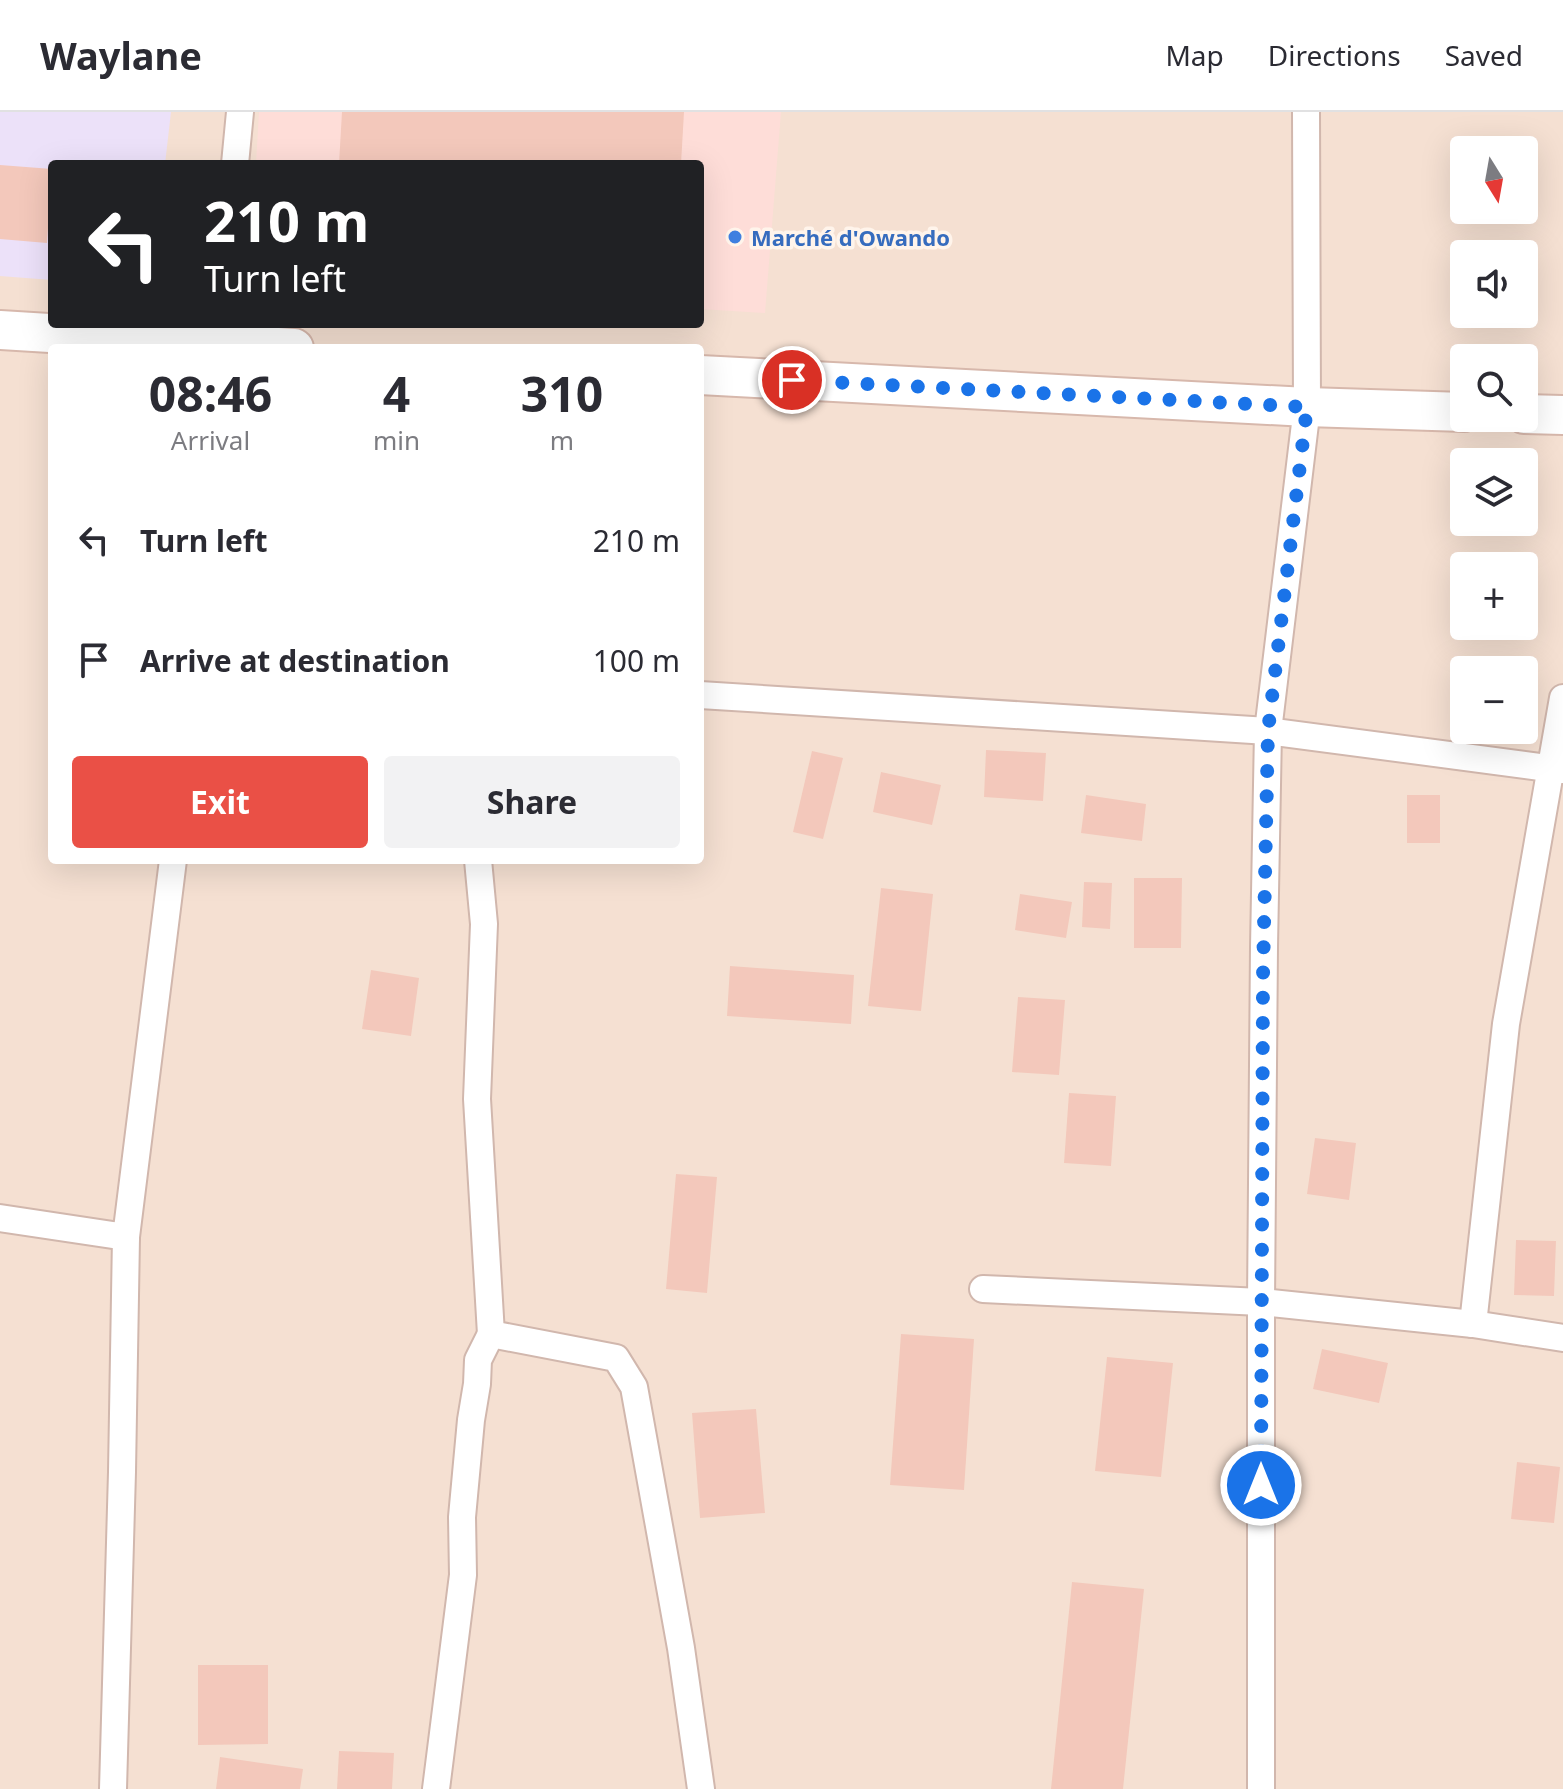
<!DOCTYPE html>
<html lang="en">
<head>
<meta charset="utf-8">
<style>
	body { margin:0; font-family:"Noto Sans",sans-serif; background:#f2f2f3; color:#2b2b33; height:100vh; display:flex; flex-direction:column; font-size:30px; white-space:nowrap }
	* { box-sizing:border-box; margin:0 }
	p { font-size:26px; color:#7c7c81 }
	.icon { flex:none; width:44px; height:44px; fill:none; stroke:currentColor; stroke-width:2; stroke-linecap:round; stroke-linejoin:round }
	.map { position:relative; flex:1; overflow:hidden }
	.side { position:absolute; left:48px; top:232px; width:656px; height:520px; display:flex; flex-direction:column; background:#fff; border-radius:8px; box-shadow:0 8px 32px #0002 }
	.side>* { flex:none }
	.banner { position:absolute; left:48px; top:48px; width:656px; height:168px; border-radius:8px; box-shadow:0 8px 32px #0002; background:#202124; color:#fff; overflow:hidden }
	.needle { width:52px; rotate:169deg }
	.tools { position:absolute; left:1450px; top:24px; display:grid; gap:16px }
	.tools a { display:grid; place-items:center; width:88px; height:88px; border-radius:8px; background:#fff; box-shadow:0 8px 32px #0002; font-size:40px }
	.pin { position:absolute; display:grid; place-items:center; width:68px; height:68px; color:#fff; margin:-34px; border:4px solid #fff; border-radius:50%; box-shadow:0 2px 8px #0007 }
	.me { position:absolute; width:88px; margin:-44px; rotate:0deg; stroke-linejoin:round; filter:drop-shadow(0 0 6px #0008) }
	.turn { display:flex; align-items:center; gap:28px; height:168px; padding:0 24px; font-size:36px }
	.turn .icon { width:104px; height:104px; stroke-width:2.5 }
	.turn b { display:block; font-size:56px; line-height:68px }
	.eta { display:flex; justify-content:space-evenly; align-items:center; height:136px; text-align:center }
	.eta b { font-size:48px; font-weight:700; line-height:56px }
	.button { display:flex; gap:16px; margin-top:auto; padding:16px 24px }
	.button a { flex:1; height:92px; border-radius:8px; background:#ea5046; color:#fff; font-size:32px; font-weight:700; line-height:92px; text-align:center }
	.button a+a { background:#f2f2f3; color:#2b2b33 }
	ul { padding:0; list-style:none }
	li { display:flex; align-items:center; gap:24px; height:120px; padding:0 24px }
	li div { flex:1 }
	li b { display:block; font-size:30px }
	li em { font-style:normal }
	header { display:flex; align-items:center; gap:48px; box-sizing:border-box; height:112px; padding:0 40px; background:#fff; border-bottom:2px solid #e1e1e2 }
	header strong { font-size:38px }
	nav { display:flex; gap:44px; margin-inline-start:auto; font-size:28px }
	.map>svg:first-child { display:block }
	.residential { fill:#f5e0d2; fill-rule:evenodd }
	.commercial { fill:#feddd8 }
	.education { fill:#ece1f9 }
	.building { fill:#f3c8bb }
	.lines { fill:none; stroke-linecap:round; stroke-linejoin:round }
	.street-casing { stroke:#d1b7ad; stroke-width:30 }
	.secondary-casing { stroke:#d7b8ac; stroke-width:42 }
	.street { stroke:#fff; stroke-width:26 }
	.secondary { stroke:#fff; stroke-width:38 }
	.route { stroke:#1a73e8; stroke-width:14; stroke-dasharray:0 25.2 }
	.shop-dot { fill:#3f7fe0; stroke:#fff4eb; stroke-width:3 }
	.labels { text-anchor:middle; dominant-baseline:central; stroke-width:7; stroke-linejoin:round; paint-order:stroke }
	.shop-label { font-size:22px; font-weight:bold; fill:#366cbe; stroke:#fff4eb; text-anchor:start }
</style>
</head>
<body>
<header>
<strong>Waylane</strong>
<nav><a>Map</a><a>Directions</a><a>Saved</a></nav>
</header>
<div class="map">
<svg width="1563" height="1677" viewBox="0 0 1563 1677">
	<rect width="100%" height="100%" fill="#fdefe4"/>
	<path class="residential" d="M0 0H1563V1677H0ZM1464 38H1524V98H1464ZM52 52H700V212H52ZM1464 142H1524V202H1464ZM52 236H700V748H52ZM1464 246H1524V306H1464ZM1464 350H1524V410H1464ZM1464 454H1524V514H1464ZM1464 558H1524V618H1464Z"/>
	<path class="commercial" d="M259 0H781L765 201 700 197V52H256Z"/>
	<path class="education" d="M0 0H171L165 52H52V168L0 164Z"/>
	<g class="building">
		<path d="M342 0H684L681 52H339Z"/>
		<path d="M0 53 52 57 47 131 0 127Z"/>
		<path d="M986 638 1046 641 1043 689 984 685Z"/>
		<path d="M812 639 843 646 823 727 793 720Z"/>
		<path d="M881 660 941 673 932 713 873 700Z"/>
		<path d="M1086 683 1146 692 1142 729 1081 721Z"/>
		<rect x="1407" y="683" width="33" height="48"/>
		<path d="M1134 766H1182L1181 836H1134Z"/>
		<path d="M1084 770 1112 771 1110 817 1082 815Z"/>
		<path d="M881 776 933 782 921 899 868 894Z"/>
		<path d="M1020 782 1072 790 1066 826 1015 818Z"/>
		<path d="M730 854 854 863 851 912 727 904Z"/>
		<path d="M371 858 419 866 411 924 362 917Z"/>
		<path d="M1018 885 1065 888 1059 963 1012 960Z"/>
		<path d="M1069 981 1116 984 1111 1054 1064 1051Z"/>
		<path d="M1315 1026 1356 1031 1349 1088 1307 1082Z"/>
		<path d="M676 1062 717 1065 707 1181 666 1177Z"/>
		<path d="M1516 1128 1556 1129 1554 1184 1514 1183Z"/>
		<path d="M901 1222 974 1227 964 1378 890 1373Z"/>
		<path d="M1322 1237 1388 1251 1379 1291 1313 1277Z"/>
		<path d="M1107 1245 1173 1251 1161 1365 1095 1359Z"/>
		<path d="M756 1297 765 1401 700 1406 692 1301Z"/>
		<path d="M1517 1350 1560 1355 1554 1411 1511 1407Z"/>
		<path d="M1072 1470 1144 1477 1123 1677H1051Z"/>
		<path d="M198 1553H268V1632L198 1633Z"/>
		<path d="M339 1639 394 1641 392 1677H337Z"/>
		<path d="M220 1645 303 1657 300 1677H216Z"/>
	</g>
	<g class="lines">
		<defs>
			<g id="street">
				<path d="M235 52 240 0"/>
				<path d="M700 583 1268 619 1563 658"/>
				<path d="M478 748 484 812 477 987 491 1222 616 1246 634 1275 681 1536 701 1677"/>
				<path d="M0 1106 126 1125 173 748"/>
				<path d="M983 1177 1261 1190 1473 1212 1563 1226"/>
				<path d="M1473 1212 1506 912 1563 586"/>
				<path d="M113 1677 122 1360 126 1125"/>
				<path d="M436 1677 463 1463 462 1405 471 1308 477 1272 478 1248 491 1222"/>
				<path d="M1261 1677V1190L1264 835 1268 619 1307 295 1306 0"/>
			</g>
			<g id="secondary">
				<path d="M0 218 294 236"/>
				<path d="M700 263 1307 295 1464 300"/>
				<path d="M1524 302 1563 303"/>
			</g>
		</defs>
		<use href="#street" class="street-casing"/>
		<use href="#secondary" class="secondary-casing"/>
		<use href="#street" class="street"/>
		<use href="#secondary" class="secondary"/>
	</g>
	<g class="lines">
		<path class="route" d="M792 268 1307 295 1268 619 1263 865 1261 1373"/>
	</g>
	<circle class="shop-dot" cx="735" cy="125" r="8"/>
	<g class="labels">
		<g class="shop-label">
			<text x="751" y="125">Marché d'Owando</text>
		</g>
	</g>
</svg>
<div class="tools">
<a><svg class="needle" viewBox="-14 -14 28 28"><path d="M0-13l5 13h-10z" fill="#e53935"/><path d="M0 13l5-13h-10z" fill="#7c7c81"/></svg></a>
<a><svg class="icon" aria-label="sound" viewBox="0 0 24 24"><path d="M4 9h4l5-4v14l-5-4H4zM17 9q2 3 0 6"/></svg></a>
<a><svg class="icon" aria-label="search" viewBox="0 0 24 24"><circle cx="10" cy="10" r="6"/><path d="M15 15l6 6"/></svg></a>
<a><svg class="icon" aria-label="layers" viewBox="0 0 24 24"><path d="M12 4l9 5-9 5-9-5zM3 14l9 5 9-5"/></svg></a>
<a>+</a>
<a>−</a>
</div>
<div class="pin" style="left:792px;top:268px;background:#d93025"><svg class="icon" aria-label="arrive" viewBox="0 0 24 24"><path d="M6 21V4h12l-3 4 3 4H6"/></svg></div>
<svg class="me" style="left:1261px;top:1373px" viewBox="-20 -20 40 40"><circle r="17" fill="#1a73e8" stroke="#fff" stroke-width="3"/><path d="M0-11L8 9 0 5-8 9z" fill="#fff"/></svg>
<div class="banner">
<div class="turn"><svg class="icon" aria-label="left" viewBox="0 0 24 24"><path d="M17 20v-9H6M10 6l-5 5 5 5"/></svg><div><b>210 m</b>Turn left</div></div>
</div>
<section class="side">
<div class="eta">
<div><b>08:46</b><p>Arrival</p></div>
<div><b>4</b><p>min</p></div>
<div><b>310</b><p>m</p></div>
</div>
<ul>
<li><svg class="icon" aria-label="left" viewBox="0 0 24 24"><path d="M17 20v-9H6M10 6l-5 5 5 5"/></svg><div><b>Turn left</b></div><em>210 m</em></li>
<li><svg class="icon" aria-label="arrive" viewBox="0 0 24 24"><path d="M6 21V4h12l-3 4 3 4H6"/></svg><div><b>Arrive at destination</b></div><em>100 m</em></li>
</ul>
<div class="button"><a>Exit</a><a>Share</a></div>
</section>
</div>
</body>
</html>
